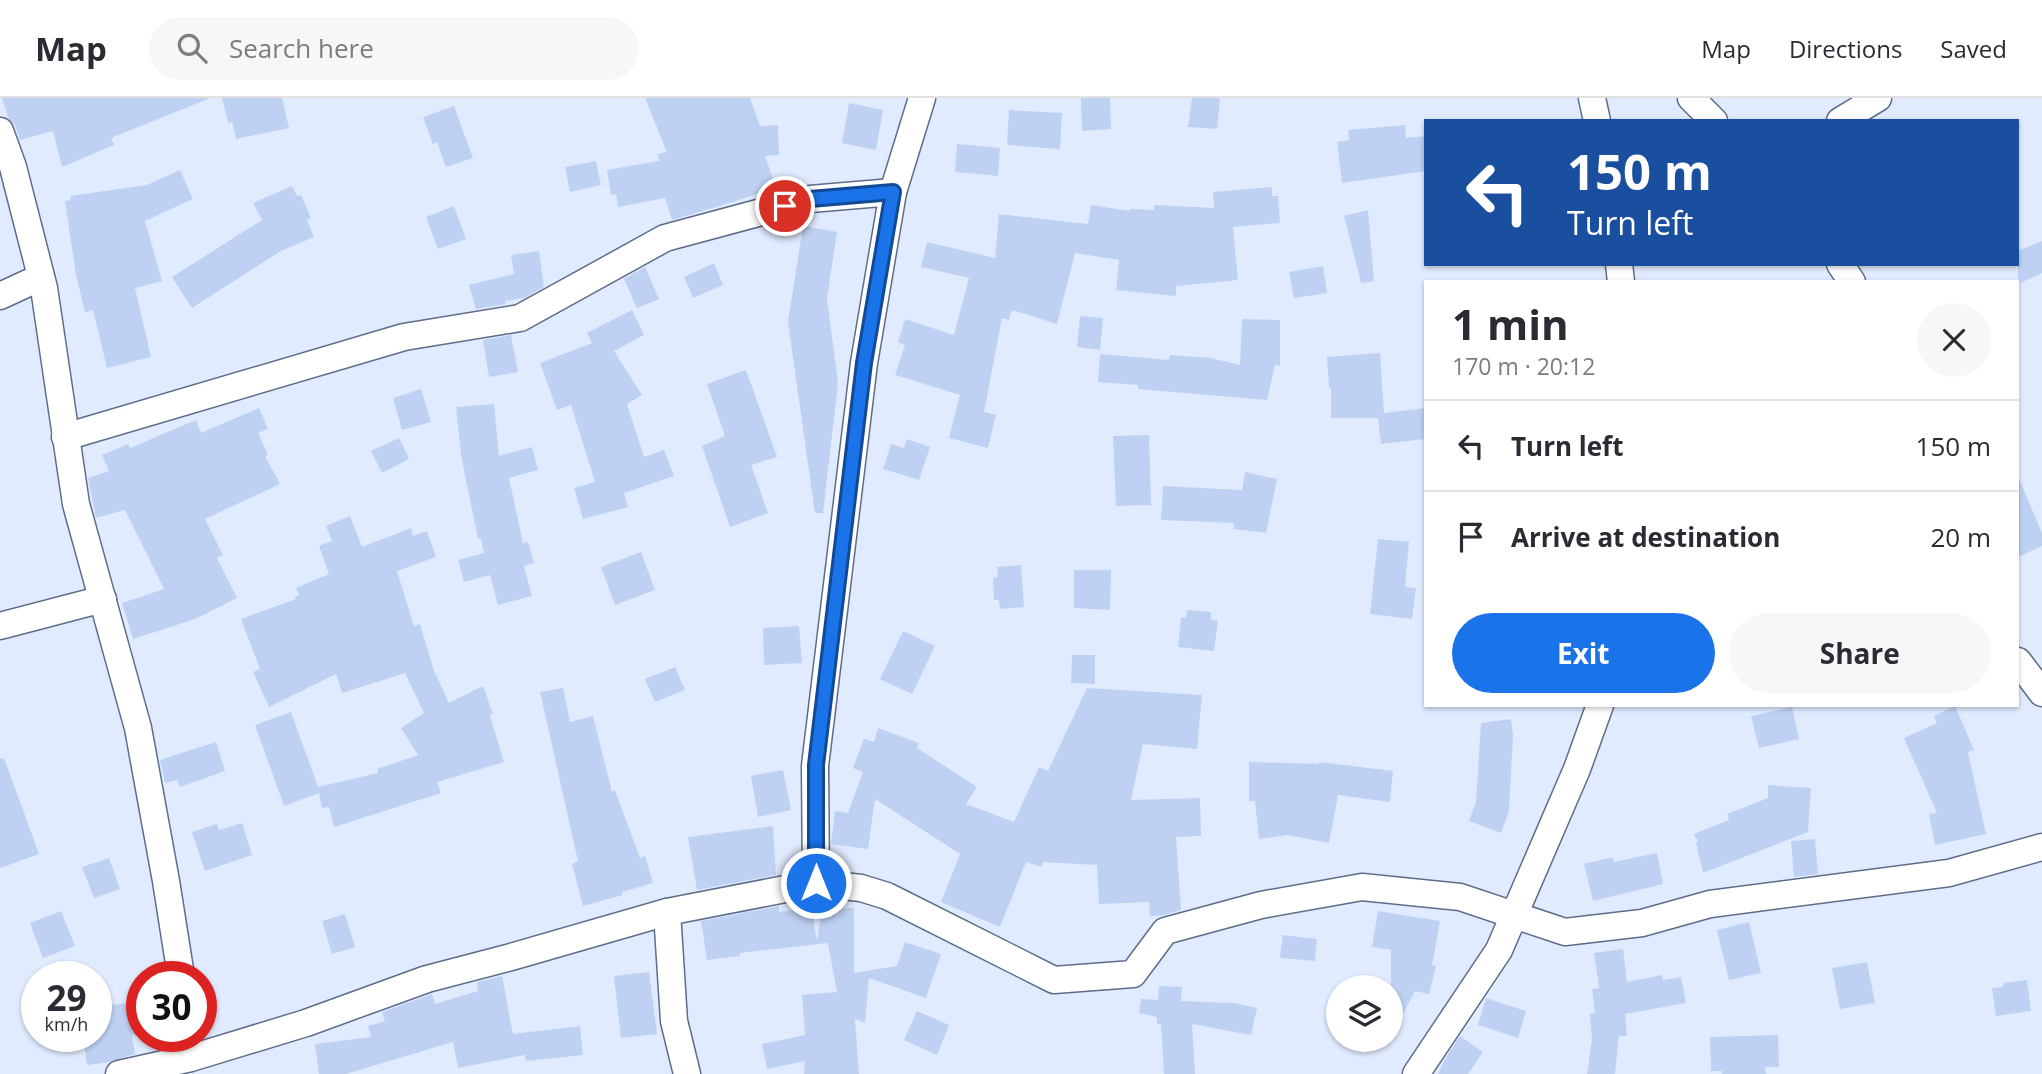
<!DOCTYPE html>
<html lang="en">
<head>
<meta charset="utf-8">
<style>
	body { margin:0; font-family:"Open Sans",sans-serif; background:#f7f7f7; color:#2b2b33; height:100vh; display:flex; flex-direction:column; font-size:26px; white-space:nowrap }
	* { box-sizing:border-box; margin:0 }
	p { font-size:23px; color:#7c7c81 }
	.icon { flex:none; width:38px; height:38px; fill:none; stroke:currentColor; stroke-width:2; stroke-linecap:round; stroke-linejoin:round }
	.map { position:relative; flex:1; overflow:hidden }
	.details { position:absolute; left:1424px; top:182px; width:595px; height:427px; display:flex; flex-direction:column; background:#fff; border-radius:0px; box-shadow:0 2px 5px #0004 }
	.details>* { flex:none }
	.top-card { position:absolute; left:1424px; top:21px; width:595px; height:147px; border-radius:0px; box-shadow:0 2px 5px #0004; background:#1a4fa0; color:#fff; overflow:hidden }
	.fabs { position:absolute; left:1326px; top:877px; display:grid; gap:14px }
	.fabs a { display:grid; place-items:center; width:77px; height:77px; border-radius:50%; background:#fff; box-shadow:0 2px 5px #0004; font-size:35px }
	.speed { position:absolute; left:21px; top:863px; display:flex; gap:14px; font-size:35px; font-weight:700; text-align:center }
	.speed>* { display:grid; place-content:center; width:91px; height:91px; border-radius:50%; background:#fff; box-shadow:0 2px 5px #0004; line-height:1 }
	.speed small { font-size:18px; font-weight:400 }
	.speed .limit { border:10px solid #d22; background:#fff; color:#111 }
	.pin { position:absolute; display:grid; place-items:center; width:60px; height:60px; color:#fff; margin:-30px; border:4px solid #fff; border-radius:50%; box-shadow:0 2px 7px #0007 }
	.me { position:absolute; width:77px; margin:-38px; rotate:0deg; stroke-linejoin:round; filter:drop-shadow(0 0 5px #0008) }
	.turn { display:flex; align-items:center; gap:24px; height:147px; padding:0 28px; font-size:32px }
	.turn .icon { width:91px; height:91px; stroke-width:2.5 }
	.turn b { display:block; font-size:49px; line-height:60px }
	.round { display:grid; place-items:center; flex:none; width:74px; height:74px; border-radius:37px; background:#f7f7f7 }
	.overview { display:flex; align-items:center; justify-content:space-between; height:119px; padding:0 28px }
	h1 { font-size:42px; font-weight:700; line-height:52px }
	.button { display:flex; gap:14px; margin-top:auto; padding:14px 28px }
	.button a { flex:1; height:80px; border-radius:42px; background:#1a73e8; color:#fff; font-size:28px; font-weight:700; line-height:80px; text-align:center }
	.button a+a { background:#f7f7f7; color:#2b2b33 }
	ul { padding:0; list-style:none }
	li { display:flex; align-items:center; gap:21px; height:91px; padding:0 28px; border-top:2px solid #e1e1e2 }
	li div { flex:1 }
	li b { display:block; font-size:26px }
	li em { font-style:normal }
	header { display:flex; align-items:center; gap:42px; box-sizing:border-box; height:98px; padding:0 35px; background:#fff; border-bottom:2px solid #e1e1e2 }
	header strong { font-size:33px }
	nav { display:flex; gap:38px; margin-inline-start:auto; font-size:24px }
	.search { width:490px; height:63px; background:#f7f7f7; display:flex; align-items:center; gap:18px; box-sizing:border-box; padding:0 24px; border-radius:38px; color:#7c7c81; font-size:26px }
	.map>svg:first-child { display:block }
	.building { fill:#bed1f3 }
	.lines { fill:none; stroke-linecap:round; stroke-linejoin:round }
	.minor-casing { stroke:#5d6d89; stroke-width:29 }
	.minor { stroke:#fff; stroke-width:26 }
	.route-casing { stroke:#114b97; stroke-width:18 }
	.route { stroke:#1a73e8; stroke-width:12 }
</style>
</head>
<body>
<header>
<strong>Map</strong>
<div class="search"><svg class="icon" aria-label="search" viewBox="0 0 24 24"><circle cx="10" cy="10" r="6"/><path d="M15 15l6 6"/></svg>Search here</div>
<nav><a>Map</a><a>Directions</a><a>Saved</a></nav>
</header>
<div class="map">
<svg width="2042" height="976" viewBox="0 0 2042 976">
	<rect width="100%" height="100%" fill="#e1ebff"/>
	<g class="building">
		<path d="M2 0H208V1L111 40 114 47 62 69 53 33 20 42 15 27 8 20Z"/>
		<path d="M222 0H282L289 30 236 41 232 24 228 25Z"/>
		<path d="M645 0H750L760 28 778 27 779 57 765 58 776 89 736 103 672 122 665 100 618 109 616 96 611 97 607 72 659 63 658 56 667 54Z"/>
		<path d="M1081 0H1110L1111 31 1082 33Z"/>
		<path d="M1192 0H1220L1217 31 1188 29Z"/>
		<path d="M849 5 883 12 876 52 842 45Z"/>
		<path d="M454 8 473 60 446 69 437 44 433 46 423 19Z"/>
		<path d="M1009 12 1062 15 1060 51 1007 47Z"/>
		<path d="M1405 27 1406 40 1426 38V73L1342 85 1337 44 1349 42 1348 32Z"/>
		<path d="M957 46 1000 50 998 78 955 74Z"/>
		<path d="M596 63 601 87 570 94 565 69Z"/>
		<path d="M180 72 193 101 145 123 162 183 135 190 151 259 107 270 93 212 85 214 76 177 65 103 71 102 70 98 147 87Z"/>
		<path d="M292 88 297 98 301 97 311 120 307 122 314 139 281 153 192 210 172 179 262 122 253 105Z"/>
		<path d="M1272 89V98H1278L1280 125 1233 129 1238 182 1176 188V198L1116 192 1119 162 1075 155 1057 226 1012 212 1009 222 1002 220 984 314 996 317 988 350 949 340 960 297 895 277 905 247 898 244 905 221 954 237 969 180 921 169 927 144 995 160 999 116 1088 126 1091 107 1130 113V111L1154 112V107L1214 110 1213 94Z"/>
		<path d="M454 108 466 141 438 151 426 119Z"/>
		<path d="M1368 112 1374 183 1361 185 1344 118Z"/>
		<path d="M803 128 837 134 827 200 838 285 823 415H815L788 224Z"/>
		<path d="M2042 143V175L2018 186V153Z"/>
		<path d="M539 153 544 189 524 200 505 203 506 206 476 211 469 187 514 176 511 157Z"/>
		<path d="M714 165 723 187 693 200 684 179Z"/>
		<path d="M1323 168 1327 195 1294 200 1289 174Z"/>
		<path d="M645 169 659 201 637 210 624 181Z"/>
		<path d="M632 212 644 237 614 253 642 297 627 306 644 359 664 352 674 378 624 395 628 409 583 421 574 390 595 384 571 307 557 312 540 265 592 245 587 235Z"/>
		<path d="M1080 218 1103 220 1100 252 1077 249Z"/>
		<path d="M1242 221 1280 222V268L1275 267 1267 302 1138 291V287L1098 284 1100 256 1169 262 1170 257 1211 260 1240 267Z"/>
		<path d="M511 237 518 274 489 279 483 242Z"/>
		<path d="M1380 255 1384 315 1426 310V341L1381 346 1378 320H1331V290H1329L1327 259Z"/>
		<path d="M746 272 777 359 751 367 768 415 730 429 702 348 725 338 707 286Z"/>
		<path d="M421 291 431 324 402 332 393 300Z"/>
		<path d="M494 306 499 358 532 349 538 372 509 380 523 445 528 444 534 465 524 468 532 498 498 507 490 477 464 484 458 462 484 455 481 441H478L461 357 456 309Z"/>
		<path d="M259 310 268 331 258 335 268 357 265 358 280 386 205 421 223 457 217 460 237 500 195 521 133 541 122 505 164 491 125 412 96 420 88 380 109 373 102 357 128 346 130 350 196 322 201 335Z"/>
		<path d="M1149 337 1151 407 1116 408 1113 338Z"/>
		<path d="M399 340 409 361 382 375 371 353Z"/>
		<path d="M907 341 930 349 919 382 883 371 891 346 904 350Z"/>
		<path d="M1245 374 1277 381 1266 435 1234 431V425L1161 422 1163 388 1242 392Z"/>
		<path d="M2018 378 2042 435V448L2018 459Z"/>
		<path d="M350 418 362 449 411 430 413 438 427 433 436 459 397 473 414 528 420 526 434 573 449 605 483 588 493 616 490 618 504 664 437 684 441 695 334 729 329 709 322 710 319 695 284 708 255 627 291 614 318 689 378 675 377 671 418 657 401 630 424 615 405 575 342 595 336 576 269 609 253 574 260 571 241 521 296 501 295 499 299 497 296 490 329 476 319 448 332 443 326 428Z"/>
		<path d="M1378 441 1409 444 1405 489 1416 490 1412 521 1370 516Z"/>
		<path d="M641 454 655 492 615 507 601 469Z"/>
		<path d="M1021 467 1024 509 1000 511 999 502H994L993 480 998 479 997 469Z"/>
		<path d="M1074 472H1111L1110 512 1074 510Z"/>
		<path d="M1187 512 1211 514V522L1218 523 1214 553 1178 549 1181 519 1186 520Z"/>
		<path d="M799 528 802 565 764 567 763 530Z"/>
		<path d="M903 533 935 548 912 596 880 581Z"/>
		<path d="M1072 557H1095V586L1071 585Z"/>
		<path d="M675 569 685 592 655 604 645 581Z"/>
		<path d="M563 590 570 624 593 618 612 694 615 692 640 760 645 758 653 785 622 794 623 797 583 808 572 766 578 763 540 594Z"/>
		<path d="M1087 590 1202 597 1197 651 1143 646 1131 702 1200 700 1201 738 1176 739 1181 812 1165 817 1150 818 1149 804 1099 806 1097 767 1043 764 1041 769 1026 764 1000 829 941 804 960 756 875 701 868 751 831 746 835 713 848 715 863 674 853 670 864 641 874 644 878 630 919 645 917 650 977 689 966 706 1014 724 1039 669 1048 673Z"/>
		<path d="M1955 608 1974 652 1968 654 1986 736 1935 747 1929 716 1937 715 1904 640 1937 625 1934 618Z"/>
		<path d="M1792 609 1799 641 1759 650 1751 618Z"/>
		<path d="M1511 621 1513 638 1509 713 1501 735 1469 723 1476 704 1481 625Z"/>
		<path d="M216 644 225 673 180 689 177 682 165 685 160 662Z"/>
		<path d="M4 660 39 756 0 770V661Z"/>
		<path d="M1249 664 1319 666V664L1393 673 1390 704 1338 697 1329 745 1288 737 1259 741 1255 703H1249Z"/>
		<path d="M783 672 791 712 758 719 751 678Z"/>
		<path d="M1768 687 1811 690 1808 734 1703 775 1696 745 1698 744 1694 736 1729 722 1727 716 1768 700Z"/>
		<path d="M242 725 252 757 205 773 192 734 217 726 219 732Z"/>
		<path d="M773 728 776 777 697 792 688 739Z"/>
		<path d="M1815 741 1818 776 1794 779 1791 743Z"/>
		<path d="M1657 755 1663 786 1593 803 1584 766 1612 759 1614 764Z"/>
		<path d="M109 760 120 791 94 800 82 769Z"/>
		<path d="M779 808V814L811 810 817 843 822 810H854V875L897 868 905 844 941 856 926 900 869 880 865 925 855 921 859 976H804L805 963 767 971 762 946 805 937 802 897 837 894 828 845 740 855V858L707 862 701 823Z"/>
		<path d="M61 813 75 848 43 860 30 825Z"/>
		<path d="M1378 813 1440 823 1432 867 1436 868 1429 896 1415 893 1391 938V852L1372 849Z"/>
		<path d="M345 816 355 849 332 856 322 823Z"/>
		<path d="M1749 824 1761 875 1729 882 1717 832Z"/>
		<path d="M1283 837 1317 841 1315 863 1280 860Z"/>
		<path d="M1623 851 1627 884 1662 877 1663 882 1681 879 1686 905 1625 916 1627 938H1619L1615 976H1587L1592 941 1590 916 1595 915 1592 891 1599 890 1594 855Z"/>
		<path d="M1867 864 1875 905 1840 911 1832 870Z"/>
		<path d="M649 874 657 936 621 940 614 878Z"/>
		<path d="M502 878 513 936 580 928 583 957 526 963 525 957 458 970 453 944 346 976H319L315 946 371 939 368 928 385 923 382 914 432 896 435 906 478 893 477 884Z"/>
		<path d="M2027 882 2031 913 1996 918 1992 890 2003 889V885Z"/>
		<path d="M1159 888 1182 889 1181 903 1234 905 1257 910 1251 937 1192 926 1195 976H1164L1161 926H1157V919L1139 915 1141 901 1158 902Z"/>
		<path d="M1486 900 1526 913 1518 940 1478 927Z"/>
		<path d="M142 903V936L132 937 135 956 109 964 87 967 83 938H96V909Z"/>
		<path d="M917 913 949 927 937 957 904 942Z"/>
		<path d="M1778 937 1779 969H1765L1766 976H1722V973H1711L1710 939Z"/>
		<path d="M1460 938 1483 954 1468 976H1438L1445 961Z"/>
	</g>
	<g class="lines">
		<defs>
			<g id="minor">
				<path d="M1592 0 1597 23"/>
				<path d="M1691 0 1714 23"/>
				<path d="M1840 23 1878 0"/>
				<path d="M0 33 13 69 44 190 76 406 138 630 166 783 181 878"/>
				<path d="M1619 166 1621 184"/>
				<path d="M1840 166 1852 184"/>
				<path d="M0 198 41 179"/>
				<path d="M65 339 404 239 520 220 665 140 810 101 893 94"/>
				<path d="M0 528 103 501"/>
				<path d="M2018 563 2042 595"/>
				<path d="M816 785 815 668 864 265 893 94 922 0"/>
				<path d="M667 814 674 923 687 976"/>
				<path d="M119 976 191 960 306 925 427 881 511 859 667 814 816 785 861 790 887 798 1054 882 1133 876 1165 833 1261 807 1362 789 1460 799 1565 834 1642 825 1710 806 1949 775 2042 749"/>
				<path d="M1416 976 1499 852 1577 671 1600 607"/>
			</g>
		</defs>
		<use href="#minor" class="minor-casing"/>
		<use href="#minor" class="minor"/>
	</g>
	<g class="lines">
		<defs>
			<path id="route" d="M785 108 810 101 893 94 864 265 816 667V785"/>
		</defs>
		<use href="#route" class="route-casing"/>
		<use href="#route" class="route"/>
	</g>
</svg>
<div class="fabs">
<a><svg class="icon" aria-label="layers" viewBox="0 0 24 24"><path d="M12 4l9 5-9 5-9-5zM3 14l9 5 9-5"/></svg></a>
</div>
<div class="speed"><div>29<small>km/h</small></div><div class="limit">30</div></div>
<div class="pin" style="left:785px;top:108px;background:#d93025"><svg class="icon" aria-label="arrive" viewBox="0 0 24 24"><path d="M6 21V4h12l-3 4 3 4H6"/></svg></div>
<svg class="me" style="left:816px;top:785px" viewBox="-20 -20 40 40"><circle r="17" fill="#1a73e8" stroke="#fff" stroke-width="3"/><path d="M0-11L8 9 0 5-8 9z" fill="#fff"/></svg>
<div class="top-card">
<div class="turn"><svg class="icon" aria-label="left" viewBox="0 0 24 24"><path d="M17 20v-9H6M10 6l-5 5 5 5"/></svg><div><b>150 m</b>Turn left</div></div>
</div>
<section class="details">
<div class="overview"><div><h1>1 min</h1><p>170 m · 20:12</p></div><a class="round"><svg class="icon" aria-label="close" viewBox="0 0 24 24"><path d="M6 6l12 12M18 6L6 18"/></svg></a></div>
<ul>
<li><svg class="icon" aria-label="left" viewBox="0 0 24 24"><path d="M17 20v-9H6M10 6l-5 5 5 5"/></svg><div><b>Turn left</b></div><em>150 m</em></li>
<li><svg class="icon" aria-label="arrive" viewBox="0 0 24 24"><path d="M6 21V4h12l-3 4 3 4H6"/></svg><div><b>Arrive at destination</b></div><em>20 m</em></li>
</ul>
<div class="button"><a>Exit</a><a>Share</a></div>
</section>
</div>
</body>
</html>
